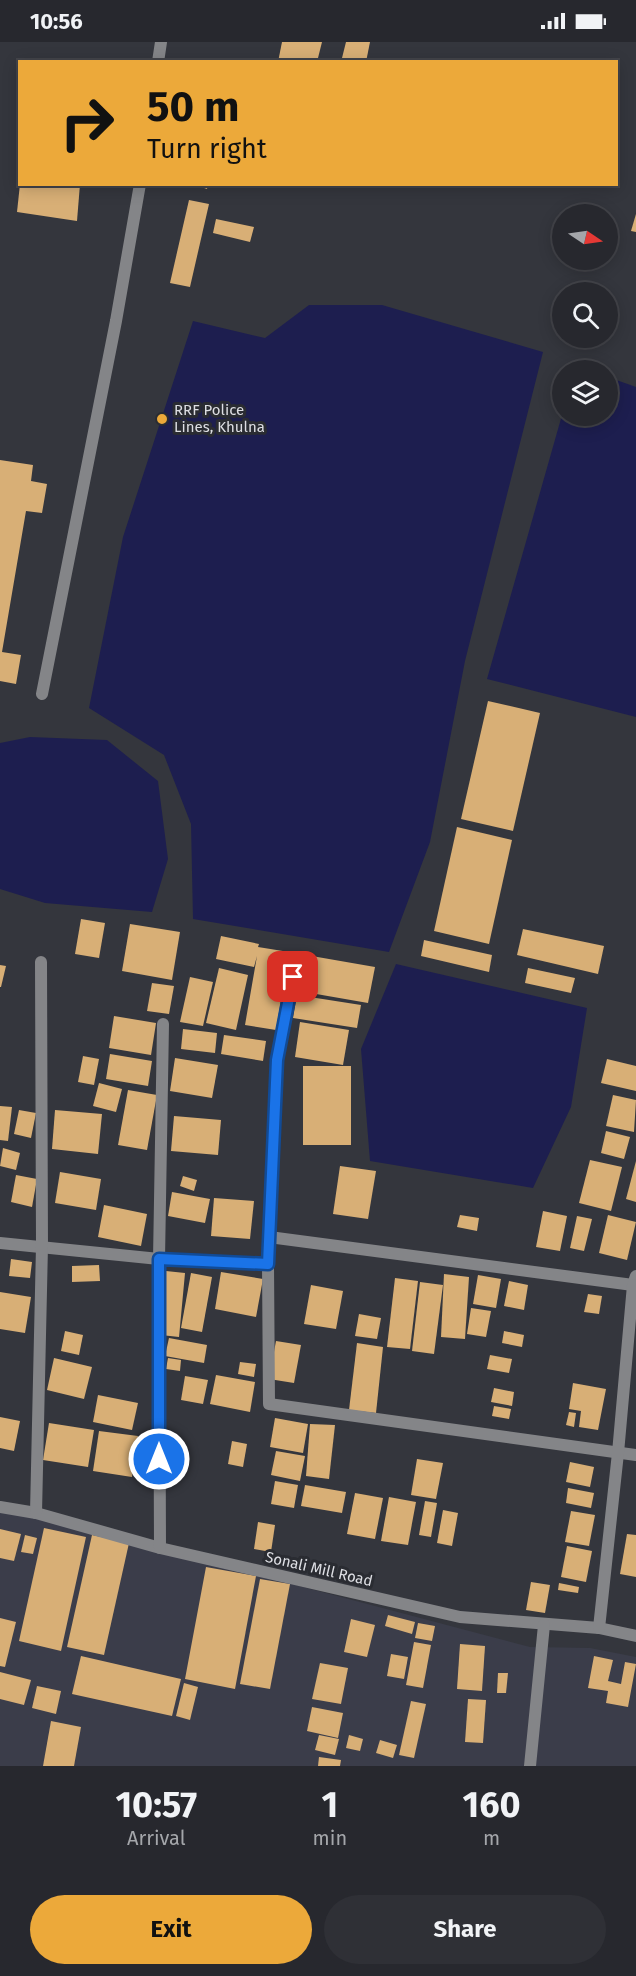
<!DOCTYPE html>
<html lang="en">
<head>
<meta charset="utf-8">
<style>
	body { margin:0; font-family:"Fira Sans",sans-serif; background:#2f3036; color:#f1f3f6; height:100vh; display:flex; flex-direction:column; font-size:22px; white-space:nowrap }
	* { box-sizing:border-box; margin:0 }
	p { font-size:20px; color:#a4a6aa }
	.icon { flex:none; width:33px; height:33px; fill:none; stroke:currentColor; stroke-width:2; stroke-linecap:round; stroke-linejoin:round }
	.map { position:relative; height:1724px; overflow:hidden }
	.panel { display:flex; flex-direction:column; background:#27282e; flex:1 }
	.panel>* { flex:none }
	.guide { position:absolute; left:18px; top:18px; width:600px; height:126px; border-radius:0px; box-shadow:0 3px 15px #0003,0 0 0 2px #43444a; background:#eca93a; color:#111; overflow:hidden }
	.needle { width:39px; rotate:103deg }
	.fabs { position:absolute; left:552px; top:162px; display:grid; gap:12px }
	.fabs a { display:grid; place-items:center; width:66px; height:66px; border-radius:50%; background:#27282e; box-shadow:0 3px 15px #0003,0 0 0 2px #43444a; font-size:30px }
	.pin { position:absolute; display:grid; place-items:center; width:51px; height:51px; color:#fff; margin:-26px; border-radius:12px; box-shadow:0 3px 9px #0006 }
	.me { position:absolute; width:66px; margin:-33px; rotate:0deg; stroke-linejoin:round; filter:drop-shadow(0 0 4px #0008) }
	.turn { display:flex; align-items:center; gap:21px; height:126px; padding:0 30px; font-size:27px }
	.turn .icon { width:78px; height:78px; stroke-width:2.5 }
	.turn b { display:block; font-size:42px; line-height:51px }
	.eta { display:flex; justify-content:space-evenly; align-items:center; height:102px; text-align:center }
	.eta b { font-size:36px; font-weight:700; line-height:42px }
	.action { display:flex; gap:12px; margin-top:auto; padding:12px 30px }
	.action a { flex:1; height:69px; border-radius:36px; background:#eca93a; color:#111; font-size:24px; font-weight:700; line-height:69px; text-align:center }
	.action a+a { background:#2f3036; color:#f1f3f6 }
	.status { display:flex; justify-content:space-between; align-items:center; height:42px; padding:0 30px; background:#27282e; direction:ltr }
	.status svg { height:16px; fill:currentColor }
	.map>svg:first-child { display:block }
	.built { fill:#3b3d4a }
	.water { fill:#1d1e4f }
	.building { fill:#d8af76 }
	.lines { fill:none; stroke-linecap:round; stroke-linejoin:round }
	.street { stroke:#848588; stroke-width:12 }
	.route-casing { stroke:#114b97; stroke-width:15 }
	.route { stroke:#1a73e8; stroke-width:10 }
	.poi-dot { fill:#eca93a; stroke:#2a2c32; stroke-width:2 }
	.labels { text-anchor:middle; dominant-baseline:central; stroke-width:6; stroke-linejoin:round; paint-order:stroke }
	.poi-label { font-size:15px; fill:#dddee3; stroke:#2a2c32; text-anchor:start }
	.street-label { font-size:15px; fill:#dddee3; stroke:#2a2c32 }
</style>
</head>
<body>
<div class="status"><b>10:56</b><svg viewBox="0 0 49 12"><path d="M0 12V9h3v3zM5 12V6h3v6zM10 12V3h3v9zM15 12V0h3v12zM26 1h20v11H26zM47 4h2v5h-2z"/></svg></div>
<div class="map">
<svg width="636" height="1724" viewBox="0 0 636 1724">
	<rect width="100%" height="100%" fill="#34363d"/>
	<path class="built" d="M0 1465 530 1605 590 1606 636 1615V1724H0Z"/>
	<g class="water">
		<path d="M309 263H382L543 310 465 619 430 800 389 910 193 877 191 782 164 713 89 666 123 495 193 279 265 296Z"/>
		<path d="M608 335 636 345V675L487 637 562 373 608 374Z"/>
		<path d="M30 695 107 698 158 739 168 817 152 870 45 861 0 847V701Z"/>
		<path d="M396 922 587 966 571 1065 533 1146 370 1119 361 1007Z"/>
	</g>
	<g class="building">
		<path d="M282 0H322L317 20H278Z"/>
		<path d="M346 0H370L366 20H341Z"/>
		<path d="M20 142H80L77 179 17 170Z"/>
		<path d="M193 142H208L207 147Z"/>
		<path d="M189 158 209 162 190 245 170 241Z"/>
		<path d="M636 172V190L631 189Z"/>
		<path d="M216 177 254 185 250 200 213 191Z"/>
		<path d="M0 418 33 423 31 439 47 442 42 471 26 469 2 610 21 613 16 642 0 639Z"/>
		<path d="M488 659 540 671 513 789 461 777Z"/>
		<path d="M457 785 512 798 489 902 434 889Z"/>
		<path d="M81 877 105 881 99 916 75 912Z"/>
		<path d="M130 882 180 890 172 938 122 929Z"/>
		<path d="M523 887 604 904 598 932 517 913Z"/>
		<path d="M221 894 259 902 258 905 289 910 276 988 245 983 257 914 254 925 216 917Z"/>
		<path d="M424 898 492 913 489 930 421 914Z"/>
		<path d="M306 913 375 925 368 961 299 949Z"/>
		<path d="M0 923 6 924 1 945H0Z"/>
		<path d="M219 926 248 933 236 988 206 981Z"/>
		<path d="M528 926 575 936 571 951 525 941Z"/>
		<path d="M190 935 213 940 203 984 180 980Z"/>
		<path d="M152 941 174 944 169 972 147 969Z"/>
		<path d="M297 953 361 963 357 986 293 976Z"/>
		<path d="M114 974 156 981 151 1013 109 1006Z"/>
		<path d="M300 980 349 988 343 1023 295 1015Z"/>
		<path d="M183 987 217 991 215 1011 181 1007Z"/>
		<path d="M224 993 266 999 263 1019 221 1012Z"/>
		<path d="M110 1012 152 1019 148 1044 106 1037Z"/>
		<path d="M83 1014 99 1017 94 1043 78 1040Z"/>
		<path d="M175 1016 218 1023 212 1056 170 1049Z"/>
		<path d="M607 1017 636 1024V1049L601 1041Z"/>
		<rect x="303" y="1024" width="48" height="79"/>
		<path d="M99 1041 122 1047 116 1070 93 1064Z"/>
		<path d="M128 1048 157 1053 147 1108 118 1103Z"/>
		<path d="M613 1053 636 1058 634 1090 606 1084Z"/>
		<path d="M0 1064 12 1065 8 1099 0 1098Z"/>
		<path d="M19 1068 36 1071 31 1096 14 1092Z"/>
		<path d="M55 1068 102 1072 98 1112 52 1107Z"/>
		<path d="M174 1074 221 1078 218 1113 171 1109Z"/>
		<path d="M606 1089 630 1095 624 1117 601 1111Z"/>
		<path d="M3 1106 20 1111 16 1128 0 1124Z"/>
		<path d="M590 1118 622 1125 611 1169 579 1161Z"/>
		<path d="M636 1119V1160L626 1157Z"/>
		<path d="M340 1124 376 1129 368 1177 333 1172Z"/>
		<path d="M60 1130 101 1137 96 1168 55 1161Z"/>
		<path d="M16 1133 37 1137 32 1165 11 1160Z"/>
		<path d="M183 1134 197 1138 194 1149 180 1144Z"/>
		<path d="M172 1150 210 1157 205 1181 168 1174Z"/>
		<path d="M214 1156 254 1159 250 1197 211 1194Z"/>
		<path d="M104 1163 147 1172 141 1204 98 1195Z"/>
		<path d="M543 1169 567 1174 560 1209 536 1205Z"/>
		<path d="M460 1173 479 1176 477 1189 457 1185Z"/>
		<path d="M608 1173 636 1180 627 1218 599 1211Z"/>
		<path d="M577 1174 592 1177 584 1209 570 1206Z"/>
		<path d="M11 1217 32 1220 30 1236 9 1234Z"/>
		<path d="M99 1223 100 1239 72 1240V1224Z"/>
		<path d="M166 1229 185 1231 179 1295 161 1293Z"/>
		<path d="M221 1230 263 1237 256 1275 215 1267Z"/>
		<path d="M191 1231 212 1235 202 1290 181 1286Z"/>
		<path d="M444 1232 469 1235 465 1297 441 1295Z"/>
		<path d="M478 1233 501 1237 496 1266 473 1262Z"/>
		<path d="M395 1236 418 1239 410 1307 387 1305Z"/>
		<path d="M509 1239 528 1243 524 1268 504 1264Z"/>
		<path d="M420 1240 443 1243 434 1312 412 1309Z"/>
		<path d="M311 1243 343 1249 336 1287 304 1282Z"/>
		<path d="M0 1250 31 1255 25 1291 0 1287Z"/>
		<path d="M588 1252 602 1254 599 1272 584 1270Z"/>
		<path d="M471 1266 491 1269 486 1295 467 1292Z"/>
		<path d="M359 1272 381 1276 377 1297 355 1294Z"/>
		<path d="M65 1289 83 1293 79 1313 61 1309Z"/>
		<path d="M504 1289 524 1293 522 1305 502 1301Z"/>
		<path d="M169 1296 207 1303 204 1321 165 1314Z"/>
		<path d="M276 1299 301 1303 294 1341 269 1337Z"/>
		<path d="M357 1301 383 1305 376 1371 349 1368Z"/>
		<path d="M490 1313 512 1317 509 1331 487 1327Z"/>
		<path d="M54 1316 92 1325 84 1357 47 1348Z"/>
		<path d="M168 1316 181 1318 180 1329 166 1327Z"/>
		<path d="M240 1320 256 1322 254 1335 238 1332Z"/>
		<path d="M216 1333 255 1340 250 1370 210 1362Z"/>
		<path d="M185 1334 208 1338 203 1362 181 1358Z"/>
		<path d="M573 1341 606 1347 598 1388 579 1385 581 1369 569 1367Z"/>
		<path d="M494 1346 514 1350 512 1364 491 1360Z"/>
		<path d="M98 1353 138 1361 132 1388 93 1380Z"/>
		<path d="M494 1364 511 1367 509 1377 492 1374Z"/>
		<path d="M569 1370 576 1371 574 1385 566 1383Z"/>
		<path d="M0 1375 20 1379 14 1409 0 1406Z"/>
		<path d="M275 1376 308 1382 303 1411 270 1405Z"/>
		<path d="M49 1381 94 1388 88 1425 43 1418Z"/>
		<path d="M310 1382 335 1383 329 1437 306 1434Z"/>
		<path d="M99 1389 138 1394 132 1435 93 1429Z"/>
		<path d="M232 1399 247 1402 243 1425 228 1422Z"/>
		<path d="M276 1409 305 1414 300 1439 271 1433Z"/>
		<path d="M417 1417 443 1421 436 1457 411 1453Z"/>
		<path d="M570 1420 594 1425 590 1445 566 1440Z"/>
		<path d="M275 1439 298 1443 294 1466 271 1462Z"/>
		<path d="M305 1443 346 1450 342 1471 301 1464Z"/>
		<path d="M568 1446 594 1451 591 1466 566 1461Z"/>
		<path d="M355 1451 383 1456 375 1497 347 1492Z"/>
		<path d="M389 1455 416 1460 408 1503 381 1499Z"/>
		<path d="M425 1459 437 1461 431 1495 419 1493Z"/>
		<path d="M443 1468 458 1471 452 1504 437 1501Z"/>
		<path d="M571 1469 595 1473 589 1504 565 1500Z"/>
		<path d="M258 1480 275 1483 271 1510 254 1507Z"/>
		<path d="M44 1486 86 1495 61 1609 19 1599Z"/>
		<path d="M0 1487 21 1492 14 1519 0 1516Z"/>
		<path d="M627 1492 636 1493V1535L620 1532Z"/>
		<path d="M25 1493 37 1496 33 1512 21 1510Z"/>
		<path d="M92 1493 129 1501 104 1613 67 1605Z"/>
		<path d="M567 1504 592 1509 586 1540 561 1535Z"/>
		<path d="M206 1525 256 1534 235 1647 185 1637Z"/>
		<path d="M260 1537 290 1542 270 1647 240 1642Z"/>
		<path d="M531 1540 550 1543 545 1571 526 1568Z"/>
		<path d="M559 1541 579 1545 578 1551 558 1548Z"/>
		<path d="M388 1573 415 1580 412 1592 385 1584Z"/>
		<path d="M0 1576 16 1580 5 1625 0 1624Z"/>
		<path d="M351 1577 375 1583 367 1615 344 1610Z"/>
		<path d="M418 1581 435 1584 432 1599 415 1596Z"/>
		<path d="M414 1600 431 1603 423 1646 406 1643Z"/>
		<path d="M460 1602 485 1604 482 1649 457 1647Z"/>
		<path d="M391 1612 408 1615 404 1637 387 1634Z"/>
		<path d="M81 1614 181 1637 172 1674 72 1652Z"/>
		<path d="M594 1614 613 1618 608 1639 621 1642 625 1620 636 1622 628 1665 606 1661 608 1649 588 1646Z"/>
		<path d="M320 1621 348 1626 341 1662 312 1657Z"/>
		<path d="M0 1630 31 1638 24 1663 0 1657Z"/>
		<path d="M498 1631H508L506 1651H497Z"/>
		<path d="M184 1641 198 1645 190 1678 176 1674Z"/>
		<path d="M37 1644 61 1649 56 1672 32 1666Z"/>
		<path d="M468 1657 486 1658 483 1701 465 1700Z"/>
		<path d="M411 1659 426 1662 414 1716 399 1713Z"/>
		<path d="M312 1665 343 1671 338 1696 307 1689Z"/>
		<path d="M51 1679 81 1685 74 1724H43Z"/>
		<path d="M319 1693 339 1697 335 1713 315 1708Z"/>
		<path d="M349 1693 363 1697 360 1709 346 1706Z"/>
		<path d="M380 1698 397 1703 393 1716 376 1711Z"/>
		<path d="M319 1715 341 1718 340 1724H318Z"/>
	</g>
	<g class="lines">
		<g class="street">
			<path d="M158 20 161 0"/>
			<path d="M42 652 116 279 140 142"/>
			<path d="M269 1195 633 1243 636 1234"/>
			<path d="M0 1201 159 1217 268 1222 269 1362 636 1413"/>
			<path d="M268 1222 277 1018 293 935"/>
			<path d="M0 1465 36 1471 160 1506 460 1575 599 1586 636 1594"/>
			<path d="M36 1471 42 1204 41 920"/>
			<path d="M160 1506 159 1217 163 982"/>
			<path d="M599 1586 618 1411 633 1243"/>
			<path d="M530 1724 544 1583"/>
		</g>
	</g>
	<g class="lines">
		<defs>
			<path id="route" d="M159 1417V1217L268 1222 277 1018 293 935"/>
		</defs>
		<use href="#route" class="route-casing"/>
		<use href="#route" class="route"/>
	</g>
	<circle class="poi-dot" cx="162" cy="377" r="6"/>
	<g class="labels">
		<g class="poi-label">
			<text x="174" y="368">RRF Police<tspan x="174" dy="17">Lines, Khulna</tspan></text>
		</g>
		<g class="street-label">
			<text transform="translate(319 1527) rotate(13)">Sonali Mill Road</text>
		</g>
	</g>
</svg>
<div class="fabs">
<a><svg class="needle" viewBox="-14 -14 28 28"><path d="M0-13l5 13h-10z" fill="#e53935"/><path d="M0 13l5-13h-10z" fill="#a4a6aa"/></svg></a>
<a><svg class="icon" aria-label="search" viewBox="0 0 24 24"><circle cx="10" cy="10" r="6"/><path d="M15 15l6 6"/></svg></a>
<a><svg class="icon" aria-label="layers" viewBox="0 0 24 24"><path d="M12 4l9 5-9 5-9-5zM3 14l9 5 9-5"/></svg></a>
</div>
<div class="pin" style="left:293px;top:935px;background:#d93025"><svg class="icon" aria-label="arrive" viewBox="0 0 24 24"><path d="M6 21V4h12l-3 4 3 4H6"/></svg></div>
<svg class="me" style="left:159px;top:1417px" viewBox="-20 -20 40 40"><circle r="17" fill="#1a73e8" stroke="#fff" stroke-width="3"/><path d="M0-11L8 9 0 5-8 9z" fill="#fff"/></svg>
<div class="guide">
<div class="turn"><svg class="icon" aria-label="right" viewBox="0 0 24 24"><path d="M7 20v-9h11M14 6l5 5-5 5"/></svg><div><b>50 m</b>Turn right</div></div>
</div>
</div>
<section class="panel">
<div class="eta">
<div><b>10:57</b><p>Arrival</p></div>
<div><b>1</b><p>min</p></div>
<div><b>160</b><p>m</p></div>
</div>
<div class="action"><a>Exit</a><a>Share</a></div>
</section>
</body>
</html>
